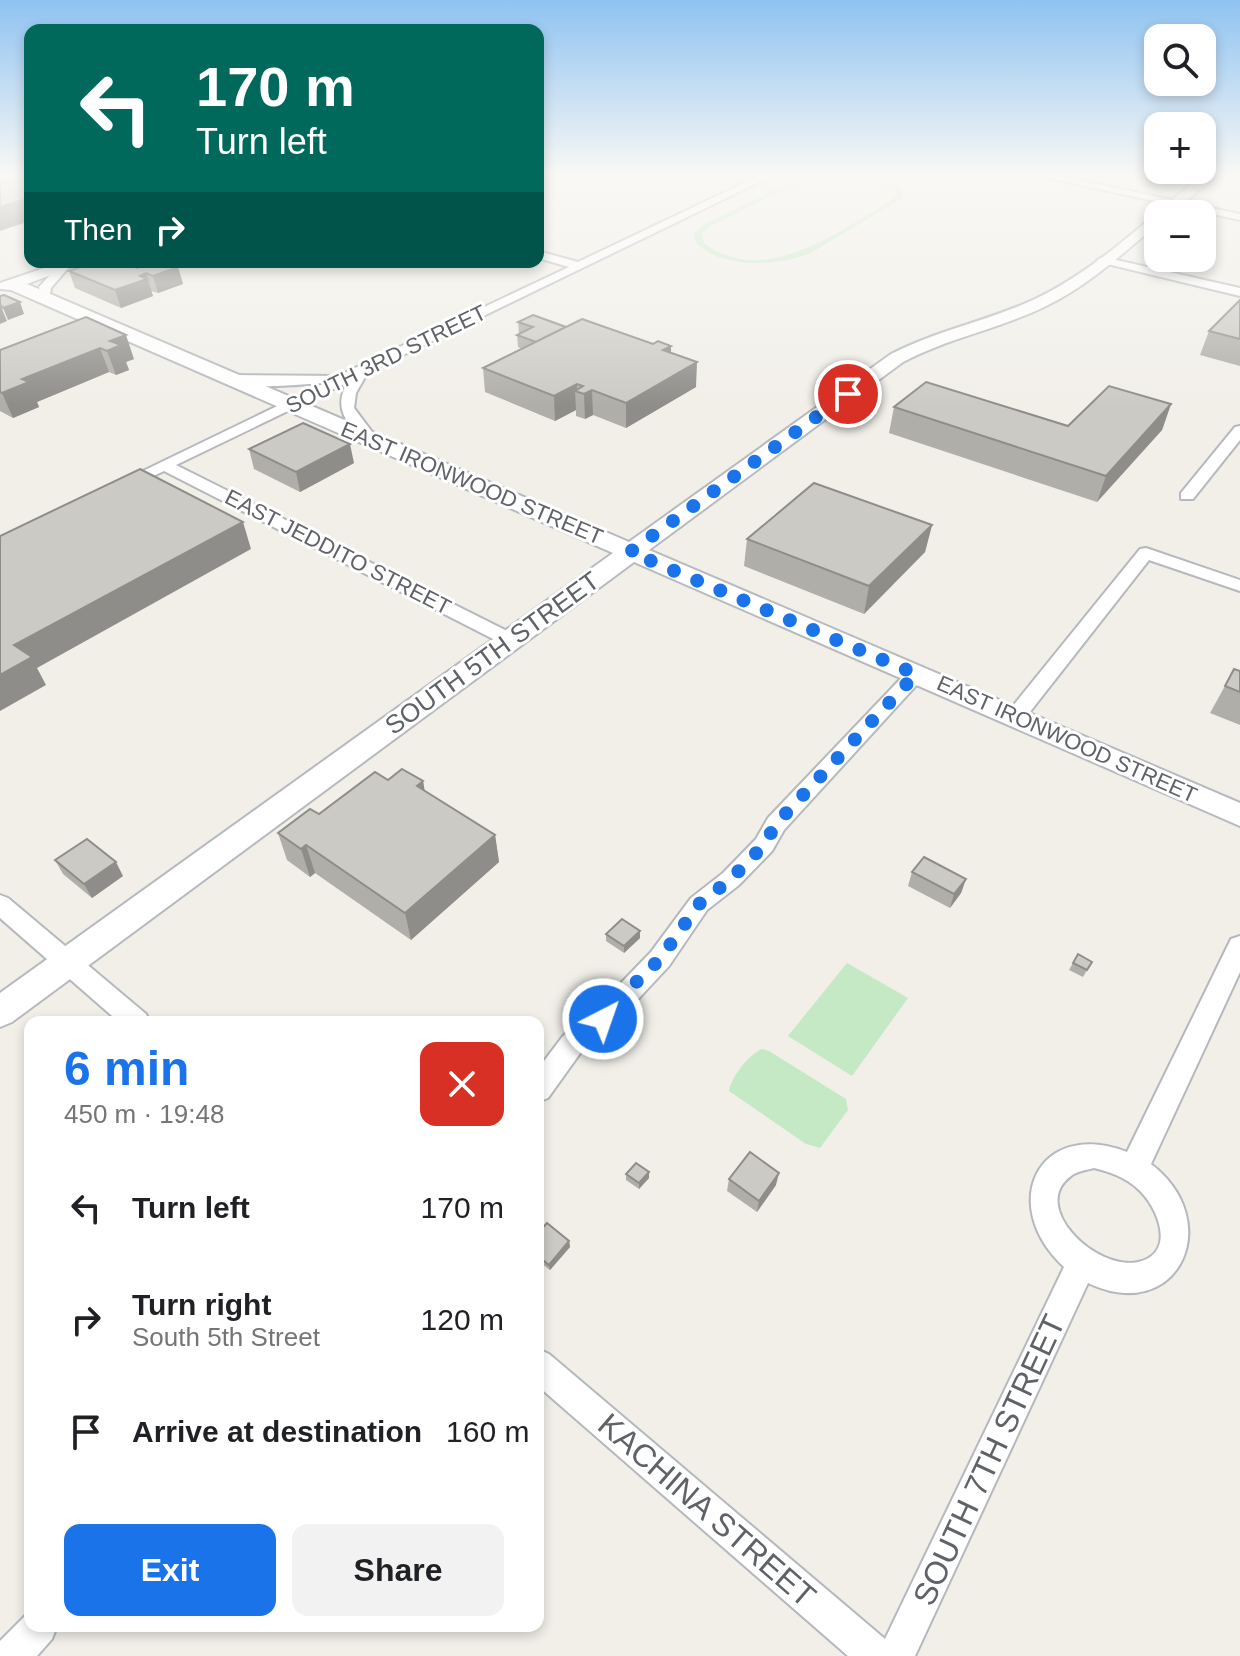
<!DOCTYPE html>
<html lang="en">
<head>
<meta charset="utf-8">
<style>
	body { margin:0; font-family:Helvetica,sans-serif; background:#f2f2f2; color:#202124; height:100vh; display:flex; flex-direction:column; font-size:30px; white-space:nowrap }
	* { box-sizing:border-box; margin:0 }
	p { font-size:26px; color:#757577 }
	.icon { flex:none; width:44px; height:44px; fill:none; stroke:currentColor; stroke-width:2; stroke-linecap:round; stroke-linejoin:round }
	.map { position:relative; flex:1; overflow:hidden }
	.panel { position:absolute; left:24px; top:1016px; width:520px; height:616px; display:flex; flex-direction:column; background:#fff; border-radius:16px; box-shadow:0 4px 12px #0003 }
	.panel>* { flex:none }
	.top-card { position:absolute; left:24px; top:24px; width:520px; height:244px; border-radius:16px; box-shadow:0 4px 12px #0003; background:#00695c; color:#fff; overflow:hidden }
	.fabs { position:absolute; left:1144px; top:24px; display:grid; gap:16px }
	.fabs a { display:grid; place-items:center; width:72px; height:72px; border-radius:16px; background:#fff; box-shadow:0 4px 12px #0003; font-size:40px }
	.pin { position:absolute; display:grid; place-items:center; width:68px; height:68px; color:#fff; margin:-34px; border:4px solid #fff; border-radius:50%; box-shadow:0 2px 8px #0007 }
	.me { position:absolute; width:88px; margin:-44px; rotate:41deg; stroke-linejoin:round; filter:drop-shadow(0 0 6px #0008) }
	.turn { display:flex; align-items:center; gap:28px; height:168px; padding:0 40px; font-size:36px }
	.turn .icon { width:104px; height:104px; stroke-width:2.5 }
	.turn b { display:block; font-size:56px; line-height:68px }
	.then { display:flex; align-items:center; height:76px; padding:0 40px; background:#0003; gap:16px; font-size:30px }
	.round { display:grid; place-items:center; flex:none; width:84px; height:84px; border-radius:16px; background:#f2f2f2 }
	.headline { display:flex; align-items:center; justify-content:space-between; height:136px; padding:0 40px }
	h1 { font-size:48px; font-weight:700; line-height:60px; color:#1a73e8 }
	.primary-button { display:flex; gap:16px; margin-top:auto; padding:16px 40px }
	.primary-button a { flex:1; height:92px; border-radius:16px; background:#1a73e8; color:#fff; font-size:32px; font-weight:700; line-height:92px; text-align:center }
	.primary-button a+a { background:#f2f2f2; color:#202124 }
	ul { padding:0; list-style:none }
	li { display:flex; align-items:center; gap:24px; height:112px; padding:0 40px }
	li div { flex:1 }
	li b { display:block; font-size:30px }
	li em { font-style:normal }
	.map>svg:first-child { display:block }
	.green { fill:#c5e8c5; fill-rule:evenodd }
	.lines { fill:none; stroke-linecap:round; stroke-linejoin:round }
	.street-casing { stroke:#b5b8bc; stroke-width:4 }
	.secondary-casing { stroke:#b6babf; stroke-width:4 }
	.street { fill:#fff; fill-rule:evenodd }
	.secondary { fill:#fff; fill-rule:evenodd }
	.wall { fill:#afaea9 }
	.shaded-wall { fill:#8f8d8a }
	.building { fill:#cccac5; stroke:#8f8d8a; stroke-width:2 }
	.route { stroke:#1a73e8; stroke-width:14; stroke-dasharray:0 25.2 }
	.labels { text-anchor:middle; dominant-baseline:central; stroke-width:6; stroke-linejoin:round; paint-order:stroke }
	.far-street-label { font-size:22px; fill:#5f6368; stroke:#fff }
	.street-label { font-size:26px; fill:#5f6368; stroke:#fff }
	.near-street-label { font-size:32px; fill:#5f6368; stroke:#fff }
</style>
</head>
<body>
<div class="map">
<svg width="1240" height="1656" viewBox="0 0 1240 1656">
	<rect width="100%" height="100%" fill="#f1efe8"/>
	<g class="green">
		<path d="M812 174C841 172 873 172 899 187L904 197 809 254C777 266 722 269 696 243L694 234 703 225 796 179ZM832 175 868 177 893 188 896 195 889 202C837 232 763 289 704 243L702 233 711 226 802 181Z"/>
		<path d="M847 963 908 998 852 1076 788 1036Z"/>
		<path d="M762 1049 769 1051 846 1099 848 1110 820 1148 806 1144 729 1091C732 1076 748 1055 762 1049Z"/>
	</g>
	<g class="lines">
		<defs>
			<g id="street">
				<path d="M763 174H776L368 372 356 393 354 408 378 440 376 443H366C347 424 332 408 348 382L176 465 517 636 519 640 517 644H503L164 471 126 489H114L112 486 325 383C300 384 242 392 222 378L224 375 338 376 569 267 538 258V251L578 262Z"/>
				<path d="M1031 174H1049L1240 214V220Z"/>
				<path d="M1103 257 1240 288V296L1099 262 1097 260Z"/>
				<path d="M59 265 69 267 51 288 49 301H41L39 287Z"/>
				<path d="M1240 426V440L1193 499H1181V493L1235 427Z"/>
				<path d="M1146 548 1240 580V591L1149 560 1022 722H1008L1005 717 1008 712 1140 549Z"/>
				<path d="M916 668 923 670 926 674 923 678 784 830 772 851 739 885 707 910 669 966 612 1027 581 1052 548 1098 538 1102V1069L563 1036 594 1011 651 952 691 898 723 873 756 839 768 818 909 670Z"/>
				<path d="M0 895 8 898 146 1014 150 1022H119L0 918Z"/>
				<path d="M1240 936V972L1151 1164C1226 1221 1179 1326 1088 1283L915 1656H848L538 1386V1349L549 1354 885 1639 1064 1267C997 1205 1038 1118 1127 1152L1231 939ZM1094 1168C1110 1172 1125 1177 1138 1189 1158 1207 1177 1253 1138 1262 1095 1271 1029 1206 1071 1176 1077 1171 1087 1170 1094 1168Z"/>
				<path d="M30 1611V1626H57L52 1639 37 1656H0V1641Z"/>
			</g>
			<path id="secondary" d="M1203 174H1218L1171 214H1158V224C1123 253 1089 285 1048 305 1001 329 950 337 903 362L649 550 1240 803V826L634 562 12 1022 0 1027V993L613 553 11 290 0 289V283L62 262H85L27 284 629 542 891 354C937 330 988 321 1035 299 1097 270 1150 217 1203 174Z"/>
		</defs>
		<use href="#street" class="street-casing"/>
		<use href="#secondary" class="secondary-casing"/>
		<use href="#street" class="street"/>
		<use href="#secondary" class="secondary"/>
	</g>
	<g class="wall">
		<path d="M178 267 183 284 158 293 151 291 153 296 121 308 75 288 69 271Z"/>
		<path d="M1240 300V366L1200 355 1209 331Z"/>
		<path d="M86 317 134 359 126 362 129 370 116 375 109 372 37 402 39 407 13 418 0 411V350Z"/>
		<path d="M518 322 566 327 653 344 671 346V353L696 387 626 428 593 415 585 419 576 416V410L555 421 485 392 483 368 522 349 518 347 517 335 519 334Z"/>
		<path d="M1171 404 1162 430 1097 502 889 433 894 407 1068 426Z"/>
		<path d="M249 449 354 463 300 492 254 469Z"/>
		<path d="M932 525 925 552 864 614 744 566 747 539Z"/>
		<path d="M1240 671V725L1210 713 1225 686Z"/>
		<path d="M388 780 423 781 424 790 495 835 499 862 411 940 315 873 310 877 287 860 278 833Z"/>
		<path d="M55 860 123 876 92 898 63 874Z"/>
		<path d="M912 872 966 879 961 893 950 908 908 886Z"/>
		<path d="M606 934 640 938 624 953 606 941Z"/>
		<path d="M1078 954 1092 962 1083 977 1069 970Z"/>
		<path d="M649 1172V1178L639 1189 626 1180V1174Z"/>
		<path d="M729 1179 776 1185 757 1212 727 1191Z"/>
		<path d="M538 1233 569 1241 570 1247 550 1270 538 1261Z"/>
	</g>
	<g class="shaded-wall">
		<path d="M30 198V221L0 231V207Z"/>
		<path d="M178 267 183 284 158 293 153 276Z"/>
		<path d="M146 273 153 296 121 308 115 290 140 276Z"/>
		<path d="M20 302 24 314 8 320 3 308Z"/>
		<path d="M0 304 7 321 0 324Z"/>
		<path d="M126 335 134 359 126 362 129 370 116 375 107 351 110 341Z"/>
		<path d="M671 346V370L663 350Z"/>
		<path d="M100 348 109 372 37 402 39 407 13 418 2 393 22 379Z"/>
		<path d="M697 362 696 387 626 428V403Z"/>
		<path d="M577 384V392L575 391 576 410 555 421 554 396Z"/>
		<path d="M592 390 593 415 585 419 584 394Z"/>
		<path d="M1171 404 1162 430 1097 502 1106 476Z"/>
		<path d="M350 444 354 463 300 492 296 472Z"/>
		<path d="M243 522 251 549 37 668 46 685 0 711V675L14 645Z"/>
		<path d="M932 525 925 552 864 614 869 586Z"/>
		<path d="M423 781 428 809 417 786Z"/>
		<path d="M495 835 499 862 411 940 405 913Z"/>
		<path d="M306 845 315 873 310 877 301 849Z"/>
		<path d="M116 862 123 876 92 898 84 884Z"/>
		<path d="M966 879 961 893 950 908 954 894Z"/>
		<path d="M640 931V938L624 953V946Z"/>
		<path d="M649 1172V1178L639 1189V1183Z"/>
		<path d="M779 1173 776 1185 757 1212 759 1201Z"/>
		<path d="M569 1241 570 1247 550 1270 549 1265Z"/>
	</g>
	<g class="building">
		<path d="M30 174V198L0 207V182Z"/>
		<path d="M95 262H121L137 268 155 262H166L178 267 153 276 146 273 140 276 147 279 115 290 69 271Z"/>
		<path d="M4 295 20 302 3 308 2 307 0 304V296Z"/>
		<path d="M1240 300V339L1209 331Z"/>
		<path d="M533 315 566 327 536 342 517 335 533 327 518 322Z"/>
		<path d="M86 317 126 335 110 341 121 345 107 351 100 348 22 379 29 382 2 393 0 392V350Z"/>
		<path d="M582 319 653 344 658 341 671 346 663 350 697 362 626 403 592 390 584 394 575 391 583 386 577 384 554 396 483 368Z"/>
		<path d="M926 382 1068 426 1109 386 1171 404 1106 476 894 407Z"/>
		<path d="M303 423 350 444 296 472 249 449Z"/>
		<path d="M140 469 243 522 14 645 32 657 0 675V536Z"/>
		<path d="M814 483 932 525 869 586 747 539Z"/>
		<path d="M1234 669 1240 671V692L1225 686Z"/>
		<path d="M402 769 423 781 417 786 495 835 405 913 306 845 301 849 278 833 310 809 319 814 375 772 388 780Z"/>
		<path d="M87 839 116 862 84 884 55 860Z"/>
		<path d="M924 857 966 879 954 894 912 872Z"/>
		<path d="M622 919 640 931 624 946 606 934Z"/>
		<path d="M1078 954 1092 962 1087 970 1073 963Z"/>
		<path d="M750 1152 779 1173 759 1201 729 1179Z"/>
		<path d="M636 1163 649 1172 639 1183 626 1174Z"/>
		<path d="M547 1223 569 1241 549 1265 538 1256V1233Z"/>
	</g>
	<linearGradient id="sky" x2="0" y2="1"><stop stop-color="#8fc3f1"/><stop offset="0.43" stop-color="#f9f8f5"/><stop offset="1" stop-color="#f9f8f5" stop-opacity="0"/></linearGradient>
	<rect width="1240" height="406" fill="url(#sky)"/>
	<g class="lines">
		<path class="route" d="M603 1019 623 995 660 959 699 904 731 879 764 845 776 824 916 674 630 552 848 394"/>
	</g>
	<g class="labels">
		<g class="far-street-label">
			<text transform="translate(386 359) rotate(-26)">SOUTH 3RD STREET</text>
			<text transform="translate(472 483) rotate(23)">EAST IRONWOOD STREET</text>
			<text transform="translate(338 552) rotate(27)">EAST JEDDITO STREET</text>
			<text transform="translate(1067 739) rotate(24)">EAST IRONWOOD STREET</text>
		</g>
		<g class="street-label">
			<text transform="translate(492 653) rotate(-36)">SOUTH 5TH STREET</text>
		</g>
		<g class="near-street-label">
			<text transform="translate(989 1460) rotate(-65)">SOUTH 7TH STREET</text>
			<text transform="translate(707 1510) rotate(41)">KACHINA STREET</text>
		</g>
	</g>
</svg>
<div class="fabs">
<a><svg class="icon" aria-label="search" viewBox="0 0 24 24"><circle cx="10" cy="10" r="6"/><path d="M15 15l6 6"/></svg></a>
<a>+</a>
<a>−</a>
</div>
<div class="pin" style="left:848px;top:394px;background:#d93025"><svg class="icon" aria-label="arrive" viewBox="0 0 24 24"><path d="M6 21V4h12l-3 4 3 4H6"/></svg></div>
<svg class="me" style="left:603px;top:1019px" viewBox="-20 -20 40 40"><circle r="17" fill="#1a73e8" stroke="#fff" stroke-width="3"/><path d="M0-11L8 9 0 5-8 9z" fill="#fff"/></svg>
<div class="top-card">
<div class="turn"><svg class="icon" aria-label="left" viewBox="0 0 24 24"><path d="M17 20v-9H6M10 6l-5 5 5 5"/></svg><div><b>170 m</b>Turn left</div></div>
<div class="then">Then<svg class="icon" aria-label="right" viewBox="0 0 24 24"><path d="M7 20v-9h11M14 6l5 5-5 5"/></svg></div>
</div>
<section class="panel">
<div class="headline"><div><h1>6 min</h1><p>450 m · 19:48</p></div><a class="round" style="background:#d93025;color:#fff"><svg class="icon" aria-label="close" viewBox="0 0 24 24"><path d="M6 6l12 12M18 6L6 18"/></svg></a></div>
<ul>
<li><svg class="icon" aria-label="left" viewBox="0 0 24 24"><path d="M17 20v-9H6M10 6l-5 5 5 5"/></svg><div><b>Turn left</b></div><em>170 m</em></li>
<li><svg class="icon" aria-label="right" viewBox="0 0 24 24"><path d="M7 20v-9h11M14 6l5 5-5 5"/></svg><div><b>Turn right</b><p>South 5th Street</p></div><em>120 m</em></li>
<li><svg class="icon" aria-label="arrive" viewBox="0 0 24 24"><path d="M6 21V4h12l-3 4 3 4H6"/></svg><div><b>Arrive at destination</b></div><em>160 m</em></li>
</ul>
<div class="primary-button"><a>Exit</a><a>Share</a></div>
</section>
</div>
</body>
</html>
